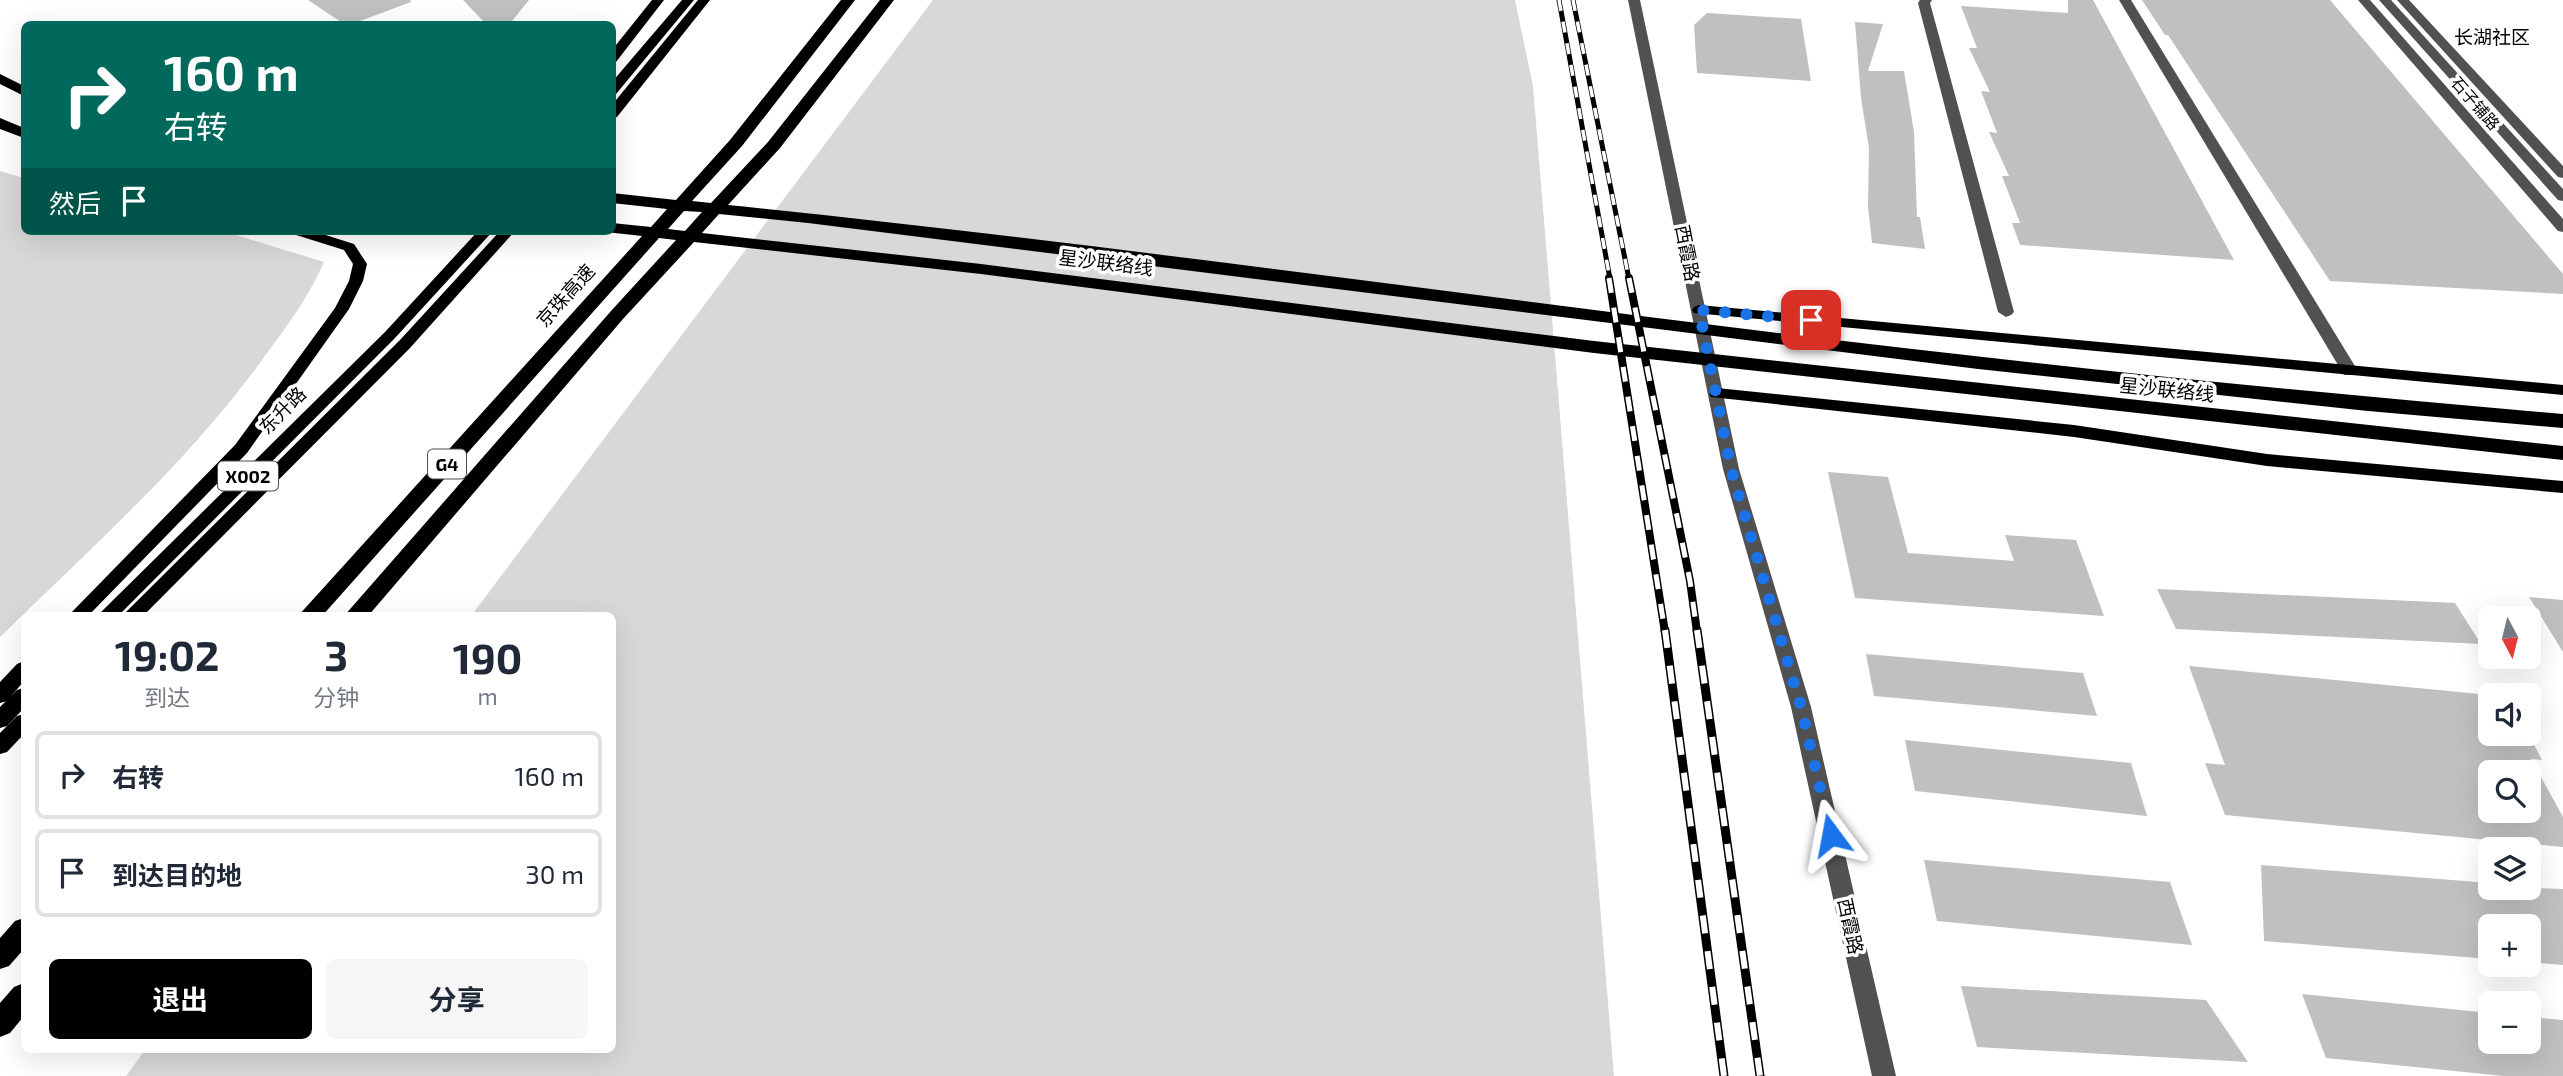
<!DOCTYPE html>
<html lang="zh">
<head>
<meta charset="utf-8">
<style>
	body { margin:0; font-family:"Exo 2","Noto Sans SC",sans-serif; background:#f6f6f7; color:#1f2937; height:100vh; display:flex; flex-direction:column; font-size:26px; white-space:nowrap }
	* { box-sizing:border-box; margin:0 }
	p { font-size:23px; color:#747a83 }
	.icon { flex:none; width:38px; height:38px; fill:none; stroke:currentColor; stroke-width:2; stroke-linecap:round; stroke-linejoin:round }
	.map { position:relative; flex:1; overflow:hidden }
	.side { position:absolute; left:21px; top:612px; width:595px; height:441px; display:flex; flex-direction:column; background:#fff; border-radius:10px; box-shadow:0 7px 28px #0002 }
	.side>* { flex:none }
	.top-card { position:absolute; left:21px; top:21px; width:595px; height:214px; border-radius:10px; box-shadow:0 7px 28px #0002; background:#00695c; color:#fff; overflow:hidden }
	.needle { width:46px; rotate:173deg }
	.buttons { position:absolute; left:2478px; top:606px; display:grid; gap:14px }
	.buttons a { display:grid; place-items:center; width:63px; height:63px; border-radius:10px; background:#fff; box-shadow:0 7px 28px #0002; font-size:35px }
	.pin { position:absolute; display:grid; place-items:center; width:60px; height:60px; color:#fff; margin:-30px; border-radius:14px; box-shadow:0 4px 10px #0006 }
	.me { position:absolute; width:77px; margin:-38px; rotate:347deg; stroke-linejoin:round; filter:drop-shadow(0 0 5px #0008) }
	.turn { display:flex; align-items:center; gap:24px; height:147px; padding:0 28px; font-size:32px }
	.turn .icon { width:91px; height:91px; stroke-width:2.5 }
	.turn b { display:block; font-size:49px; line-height:60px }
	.then { display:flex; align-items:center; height:66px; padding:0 28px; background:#0003; gap:14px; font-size:26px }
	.eta { display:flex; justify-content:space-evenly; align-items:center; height:119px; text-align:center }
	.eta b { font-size:42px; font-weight:700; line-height:49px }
	.primary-button { display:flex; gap:14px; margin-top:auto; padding:14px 28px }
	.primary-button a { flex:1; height:80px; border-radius:10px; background:#000; color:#fff; font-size:28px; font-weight:700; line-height:80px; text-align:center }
	.primary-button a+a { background:#f6f6f7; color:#1f2937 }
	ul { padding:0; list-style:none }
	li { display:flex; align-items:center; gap:21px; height:88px; margin:0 14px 10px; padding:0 14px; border:4px solid #e0e1e3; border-radius:10px }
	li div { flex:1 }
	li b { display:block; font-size:26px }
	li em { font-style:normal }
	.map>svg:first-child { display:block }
	.green { fill:#d8d8d8 }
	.building { fill:#c0c0c0; fill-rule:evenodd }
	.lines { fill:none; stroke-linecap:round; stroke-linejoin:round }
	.minor { fill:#515151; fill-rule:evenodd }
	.major { fill:#000; fill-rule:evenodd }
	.highway { fill:#000; fill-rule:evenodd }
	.rail-far2-casing { stroke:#000; stroke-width:5 }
	.rail-far1-casing { stroke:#000; stroke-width:8 }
	.rail-casing { stroke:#000; stroke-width:9 }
	.rail-far2 { stroke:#fff; stroke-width:3.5; stroke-dasharray:11; stroke-linecap:butt }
	.rail-far1 { stroke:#fff; stroke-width:5; stroke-dasharray:15; stroke-linecap:butt }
	.rail { stroke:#fff; stroke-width:6; stroke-dasharray:18; stroke-linecap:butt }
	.route { stroke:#1a73e8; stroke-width:12; stroke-dasharray:0 21.6 }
	.labels { text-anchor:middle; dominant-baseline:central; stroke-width:7; stroke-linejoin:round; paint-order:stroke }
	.far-street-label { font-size:16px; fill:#000; stroke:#fff }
	.shield { fill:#fff; stroke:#4c4c4c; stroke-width:2 }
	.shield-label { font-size:18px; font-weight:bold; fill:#000 }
	.far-quarter-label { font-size:19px; fill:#000; stroke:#fff }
	.street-label { font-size:19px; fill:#000; stroke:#fff }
</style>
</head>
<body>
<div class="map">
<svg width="2563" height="1076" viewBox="0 0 2563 1076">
	<rect width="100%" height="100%" fill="#fff"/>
	<g class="green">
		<path d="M933 0H1515L1533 86 1614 1076H126L145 1050H612V616H471Z"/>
		<path d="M0 171 24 178V231H223L324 262C307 300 287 326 262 360 187 463 91 548 0 637Z"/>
	</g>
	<g class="building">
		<path d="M308 0H410L411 2 352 24H344Z"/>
		<path d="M463 0H529L512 21 496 24H486Z"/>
		<path d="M2068 0H2093L2234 260 2020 245 2012 223H2020L2002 176H2009L1989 132 1997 133 1981 91 1990 92 1969 48H1977L1961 6 2068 13Z"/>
		<path d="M2142 0H2330L2563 274V294L2330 281 2168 35H2165Z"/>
		<path d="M1707 13 1801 19 1811 81 1697 73 1694 25Z"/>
		<path d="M1855 22 1883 24 1868 71H1904L1914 132 1917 217H1920L1925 249 1872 243 1868 207 1869 148 1861 98Z"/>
		<path d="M1828 472 1888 477 1908 553 2014 561 2005 535 2076 540 2104 616 1855 598Z"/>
		<path d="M2157 589 2455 603 2481 644 2176 629Z"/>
		<path d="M2529 597 2563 600V652Z"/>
		<path d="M1866 654 2083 673 2097 716 1874 696Z"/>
		<path d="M2189 666 2490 695V733H2528L2542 760 2531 759 2563 817V847L2225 815 2205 763 2225 765ZM2490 772H2529V810H2490Z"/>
		<path d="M1905 740 2131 763 2147 816 1915 791Z"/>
		<path d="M1924 860 2170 882 2192 945 1937 921Z"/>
		<path d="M2261 865 2490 883V887L2563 889V965L2529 962V926H2490V959L2264 941Z"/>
		<path d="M1961 986 2206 1000 2248 1062 1977 1047Z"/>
		<path d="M2302 994 2490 1013V1041H2529V1017L2563 1020V1076H2504L2326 1058Z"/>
	</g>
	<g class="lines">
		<g class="minor">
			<path d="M1628 0H1640L1739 469 1811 707 1896 1076H1872L1791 707 1723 469Z"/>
			<path d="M1920 0H1932L1930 3 2014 312 2011 315 2006 317 1998 312 1918 3Z"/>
			<path d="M2119 0H2131L2358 371 2356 375H2344Z"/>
			<path d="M2358 0H2370L2563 219V232L2558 231Z"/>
			<path d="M2379 0H2391L2563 189V201L2558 200Z"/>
			<path d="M2397 0H2409L2563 166V178L2558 177Z"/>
		</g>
		<g class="major">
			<path d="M652 0H664L616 62 612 63V50Z"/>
			<path d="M682 0H694L616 94 612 95V82Z"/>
			<path d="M698 0H710L617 117 612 118V105Z"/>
			<path d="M291 231H313L354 244 367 264 363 281 349 309 247 453 88 616H68L235 445 335 308 349 281 353 264 344 250 293 234Z"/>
			<path d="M478 231H493L395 338 118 616H97L385 332Z"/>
			<path d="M500 231H515L410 348 143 616H122L400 340Z"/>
			<path d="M1699 305 2563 385V395L1694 313 1692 310 1694 307Z"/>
			<path d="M1717 388 2074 425 2267 454 2563 481V493L2267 466 2074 437 1711 397 1709 393Z"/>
			<path d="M24 661V681L7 701 0 703V682L17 664Z"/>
			<path d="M24 688V708L7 726 0 728V707L17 690Z"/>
			<path d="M24 714V734L7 752 0 754V733L17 716Z"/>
		</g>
		<g class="highway">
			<path d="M841 0H855L742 146 692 201 711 203 768 142 880 0H894L780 148 728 205C1079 241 1428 290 1778 333 2039 365 2301 392 2563 414V428L2368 411 1978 369 808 223 719 214 702 233 981 264 1594 341 2563 446V460L1594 353 981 274 694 242 623 319 368 616H344L611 311 676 240 659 238 322 616H298L642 236 606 232 612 231V223L651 227 667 209 612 203V193L676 200 730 140ZM684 211 702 212 685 231 668 229Z"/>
			<path d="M0 74 24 86V96L0 84Z"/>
			<path d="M0 118 24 128V138L0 129Z"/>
			<path d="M24 918V949L9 966 0 969V938L15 921Z"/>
			<path d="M24 983V1016L10 1033 0 1037V1003L14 987Z"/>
		</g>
		<defs>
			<g id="rail-far2">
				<path d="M1559 0 1610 279"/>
				<path d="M1573 0 1629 279"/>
			</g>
			<g id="rail-far1">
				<path d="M1609 278 1665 632"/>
				<path d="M1629 278 1690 581 1697 632"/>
			</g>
			<g id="rail">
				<path d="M1665 630 1724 1076"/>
				<path d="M1697 630 1760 1076"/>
			</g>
		</defs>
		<use href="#rail-far2" class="rail-far2-casing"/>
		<use href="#rail-far1" class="rail-far1-casing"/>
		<use href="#rail" class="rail-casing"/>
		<use href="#rail-far2" class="rail-far2"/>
		<use href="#rail-far1" class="rail-far1"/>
		<use href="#rail" class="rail"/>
	</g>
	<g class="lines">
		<path class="route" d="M1811 320 1699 310 1731 469 1801 707 1831 835"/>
	</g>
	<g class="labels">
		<g class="far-street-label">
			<text transform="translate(2476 103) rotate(49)">石子铺路</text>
		</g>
		<g class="shield">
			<rect x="428" y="449.5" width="38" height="29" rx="5"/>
			<rect x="218" y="461.5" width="60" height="29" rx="5"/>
		</g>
		<g class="shield-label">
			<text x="447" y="464">G4</text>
			<text x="248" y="476">X002</text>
		</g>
		<g class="far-quarter-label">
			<text x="2492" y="36">长湖社区</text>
		</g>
		<g class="street-label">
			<text transform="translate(1688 253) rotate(79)">西霞路</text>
			<text transform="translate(1106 262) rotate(7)">星沙联络线</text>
			<text transform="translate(565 295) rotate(-48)">京珠高速</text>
			<text transform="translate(2167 389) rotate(6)">星沙联络线</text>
			<text transform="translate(282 410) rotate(-45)">东升路</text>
			<text transform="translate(1851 926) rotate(78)">西霞路</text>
		</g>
	</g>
</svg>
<div class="buttons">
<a><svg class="needle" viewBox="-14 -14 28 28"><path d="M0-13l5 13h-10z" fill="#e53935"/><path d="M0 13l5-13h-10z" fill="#747a83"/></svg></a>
<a><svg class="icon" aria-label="sound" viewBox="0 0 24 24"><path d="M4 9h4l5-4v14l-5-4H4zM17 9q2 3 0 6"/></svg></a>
<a><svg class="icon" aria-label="search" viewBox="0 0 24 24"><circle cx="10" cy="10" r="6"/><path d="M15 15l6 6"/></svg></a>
<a><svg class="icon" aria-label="layers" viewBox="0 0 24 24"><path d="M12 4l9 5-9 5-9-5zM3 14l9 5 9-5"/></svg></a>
<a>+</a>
<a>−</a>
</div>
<div class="pin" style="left:1811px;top:320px;background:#d93025"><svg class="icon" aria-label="arrive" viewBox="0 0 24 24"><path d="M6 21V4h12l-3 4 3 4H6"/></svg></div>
<svg class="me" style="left:1831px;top:835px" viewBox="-20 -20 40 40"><path d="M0-17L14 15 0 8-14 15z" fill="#1a73e8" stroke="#fff" stroke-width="4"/></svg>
<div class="top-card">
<div class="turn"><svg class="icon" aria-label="right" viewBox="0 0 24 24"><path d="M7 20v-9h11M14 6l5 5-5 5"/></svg><div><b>160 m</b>右转</div></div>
<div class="then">然后<svg class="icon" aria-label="arrive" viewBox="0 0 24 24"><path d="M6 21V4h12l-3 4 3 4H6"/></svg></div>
</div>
<section class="side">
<div class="eta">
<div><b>19:02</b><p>到达</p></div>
<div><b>3</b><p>分钟</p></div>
<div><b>190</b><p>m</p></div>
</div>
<ul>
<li><svg class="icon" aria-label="right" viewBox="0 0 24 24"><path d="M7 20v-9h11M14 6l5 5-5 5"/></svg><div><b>右转</b></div><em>160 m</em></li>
<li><svg class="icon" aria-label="arrive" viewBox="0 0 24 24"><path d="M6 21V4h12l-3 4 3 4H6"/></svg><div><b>到达目的地</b></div><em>30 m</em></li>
</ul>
<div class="primary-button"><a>退出</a><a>分享</a></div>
</section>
</div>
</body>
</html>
